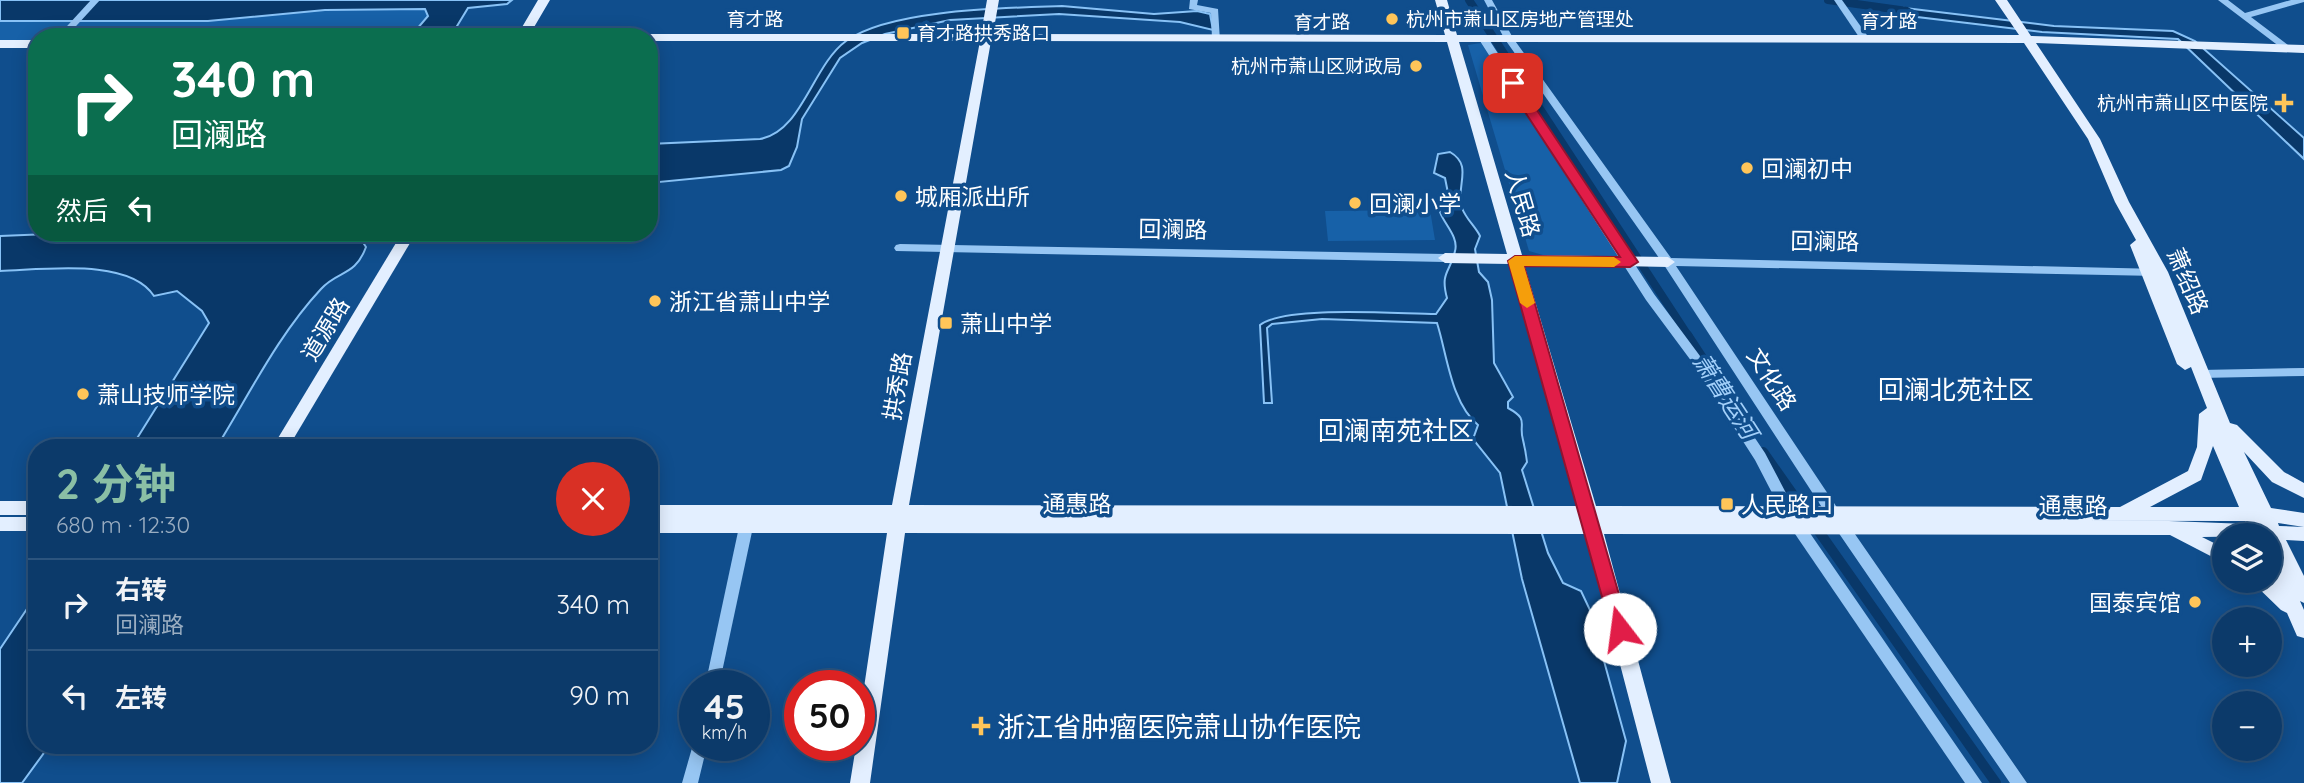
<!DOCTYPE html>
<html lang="zh">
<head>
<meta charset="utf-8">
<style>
	body { margin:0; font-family:Quicksand,"Noto Sans SC",sans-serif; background:#1a4572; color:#f1f3f6; height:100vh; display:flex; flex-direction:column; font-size:26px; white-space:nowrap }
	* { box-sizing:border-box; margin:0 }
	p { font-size:23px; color:#9aadc1 }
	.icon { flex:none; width:38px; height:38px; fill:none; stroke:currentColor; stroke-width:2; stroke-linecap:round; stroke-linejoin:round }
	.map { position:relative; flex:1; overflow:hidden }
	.sheet { position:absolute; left:28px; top:439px; width:630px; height:315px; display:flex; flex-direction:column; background:#0c3a6a; border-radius:28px; box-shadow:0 4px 18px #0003,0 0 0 2px #2c547e }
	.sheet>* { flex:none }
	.hud { position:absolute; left:28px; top:28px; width:630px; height:214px; border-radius:28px; box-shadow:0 4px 18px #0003,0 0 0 2px #2c547e; background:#0b6e4f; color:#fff; overflow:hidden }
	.buttons { position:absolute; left:2212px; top:523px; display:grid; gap:14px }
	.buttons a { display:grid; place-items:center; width:70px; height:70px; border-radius:50%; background:#0c3a6a; box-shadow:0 4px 18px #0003,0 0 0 2px #2c547e; font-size:35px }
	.speed { position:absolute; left:679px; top:670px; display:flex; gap:14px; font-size:35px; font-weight:700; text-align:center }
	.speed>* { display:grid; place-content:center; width:91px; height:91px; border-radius:50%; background:#0c3a6a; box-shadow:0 4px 18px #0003,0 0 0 2px #2c547e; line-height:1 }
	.speed small { font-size:18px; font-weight:400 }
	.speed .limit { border:10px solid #d22; background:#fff; color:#111 }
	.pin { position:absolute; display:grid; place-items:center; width:60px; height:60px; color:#fff; margin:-30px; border-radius:14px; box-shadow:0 4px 10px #0006 }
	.me { position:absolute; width:77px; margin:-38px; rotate:345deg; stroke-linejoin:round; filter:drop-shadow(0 0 5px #0008) }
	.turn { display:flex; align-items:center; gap:24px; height:147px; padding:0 28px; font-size:32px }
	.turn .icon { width:91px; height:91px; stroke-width:2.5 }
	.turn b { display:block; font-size:49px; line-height:60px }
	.then { display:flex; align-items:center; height:66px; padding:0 28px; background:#0003; gap:14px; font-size:26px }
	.round { display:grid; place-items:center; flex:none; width:74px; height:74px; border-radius:37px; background:#1a4572 }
	.head { display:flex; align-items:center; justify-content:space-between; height:119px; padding:0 28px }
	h1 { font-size:42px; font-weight:700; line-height:52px; color:#8abfa5 }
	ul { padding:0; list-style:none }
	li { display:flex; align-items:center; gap:21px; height:91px; padding:0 28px; border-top:2px solid #2c547e }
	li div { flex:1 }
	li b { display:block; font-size:26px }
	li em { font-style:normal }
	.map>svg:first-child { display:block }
	.green { fill:#1761a8 }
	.water { fill:#093869; stroke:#88c2f6; stroke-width:2 }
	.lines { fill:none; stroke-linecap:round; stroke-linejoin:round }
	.canal-far1 { stroke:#093869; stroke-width:8 }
	.canal { stroke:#093869; stroke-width:10 }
	.minor { fill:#97c6f3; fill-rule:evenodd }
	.major { fill:#e3efff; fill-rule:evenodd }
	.route { fill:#e11d48; stroke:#92132f; stroke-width:2 }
	.slow { fill:#f59e0b }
	.poi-dot { fill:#ffc559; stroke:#104e8d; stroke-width:2.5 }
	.labels { text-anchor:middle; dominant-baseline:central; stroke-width:7; stroke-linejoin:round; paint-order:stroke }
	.far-street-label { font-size:19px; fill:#fff; stroke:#104e8d }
	.far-poi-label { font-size:19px; fill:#fff; stroke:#104e8d; text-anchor:start }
	.poi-label { font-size:23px; fill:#fff; stroke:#104e8d; text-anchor:start }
	.street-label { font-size:23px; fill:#fff; stroke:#104e8d }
	.water-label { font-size:24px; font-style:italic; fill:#a3d0fa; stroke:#104e8d }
	.quarter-label { font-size:26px; fill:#fff; stroke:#104e8d }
	.near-poi-label { font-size:28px; fill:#fff; stroke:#104e8d; text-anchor:start }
</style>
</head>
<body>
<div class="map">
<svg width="2304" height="783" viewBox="0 0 2304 783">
	<rect width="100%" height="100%" fill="#104e8d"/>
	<g class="green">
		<path d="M426 9 428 16 416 30 398 34 37 37V40L0 41V21H208L325 10Z"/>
		<path d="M1481 43 1624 258 1550 257 1529 251 1468 45Z"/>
		<path d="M1430 210 1435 240 1328 241 1325 211Z"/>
	</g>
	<g class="water">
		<path d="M0 0H512L507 4 468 8 454 31 416 30 428 16 425 9 325 10 208 21H0Z"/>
		<path d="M1062 6 1154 14 1197 11 1210 14 1213 30 1180 22 1059 14 950 20 885 34 862 43 840 58 802 119 797 147 789 166 781 170 649 183V144L760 139C802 132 812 66 846 41 890 9 1006 8 1062 6Z"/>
		<path d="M1905 8 2054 26 2173 31 2195 41 2304 138V159L2178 39 2042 32 1909 16Z"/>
		<path d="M1450 152C1474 166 1455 186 1462 208 1466 219 1475 226 1480 236L1475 249 1479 272 1488 282 1492 300 1494 363 1513 397 1508 402V408C1530 420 1518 423 1523 440 1525 448 1526 454 1527 462L1522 470 1548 553 1563 583 1581 591 1590 610 1626 741 1617 783H1580L1522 579 1500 473 1473 439 1478 425C1451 403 1447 354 1437 323L1322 319 1272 324 1267 328 1272 403H1264L1260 325C1286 305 1399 314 1436 314L1447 298C1440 272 1450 273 1455 251 1459 237 1444 224 1440 212L1448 193 1445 178 1434 173 1438 154Z"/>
		<path d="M73 233H357L366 247C355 277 338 270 321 289 278 335 249 395 216 448H131L209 323 202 311 177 291 154 296C129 257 42 270 0 271V236Z"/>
		<path d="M37 594V746H49L22 783H0V649Z"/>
	</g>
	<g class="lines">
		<g class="canal-far1">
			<path d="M1469 0 1689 337"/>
			<path d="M1828 0 1907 11"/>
		</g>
		<g class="canal">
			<path d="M1687 335 1744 422"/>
			<path d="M1763 452 1996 783"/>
		</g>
		<g class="minor">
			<path d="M91 0H100L66 37H57Z"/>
			<path d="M1190 0H1198L1197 5 1218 9 1220 41H1214L1212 39 1211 13 1189 9Z"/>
			<path d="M1484 0H1492L1513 38 1671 258 2161 269 2163 272 2161 275 2157 276 1676 266 1848 524 2027 783H2010L1838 532 1664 265 1504 38Z"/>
			<path d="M1834 0H1842L1869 38 1867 40H1861Z"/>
			<path d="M2218 0H2228L2245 13 2291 0H2304V2L2251 17 2292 48 2287 51 2284 50Z"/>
			<path d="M1483 35 1488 38 1654 294 1700 356 1765 453 1797 514 1795 518 1790 519 1785 518 1755 460 1692 362 1646 300 1478 38Z"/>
			<path d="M900 244 1445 254 1451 258 1445 262 896 251 894 248 896 245Z"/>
			<path d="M2304 368V376L2200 378 2194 374 2200 370Z"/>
			<path d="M746 522 751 523 753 527 719 686H705L739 527 741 523Z"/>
			<path d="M1798 522 1803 523 1982 783H1965L1793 531 1791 527 1793 523Z"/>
			<path d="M694 741 695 746H707L698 783H682Z"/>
		</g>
		<g class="major">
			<path d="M538 0H550L530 34H981L987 0H999L993 34 1445 35 1435 0H1447L1457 35H2019L1995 0H2007L2031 36 2304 45V53L2036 43 2100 139 2129 202 2168 272 2230 423 2237 425 2284 472 2304 483V498L2272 482 2244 452 2271 508 2304 513V541L2286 540 2304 576V603L2300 601 2304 610V638L2297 636 2287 613 2281 610 2251 581H2270V579L2272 581 2270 576V550L2274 551 2270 536 2202 537 2224 548V563L2170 535 1604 534 1671 783H1651L1586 534 905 533 870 783H850L856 746H859V721L887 533H649V519H890H649V505H892L980 41H649V37H440L446 33 518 34ZM991 41 1447 42 1507 254 1445 253 1438 258 1445 263 1510 264 1578 506 909 505ZM1459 42 2024 43 2088 139 2115 202 2136 240 2130 245 2177 364 2185 370 2191 367 2207 408 2199 414 2197 447 2188 471 2120 507 1596 506 1524 264 1668 267 1675 262 1668 257 1522 255ZM2213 446 2239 507H2150L2201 480ZM1600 520 2245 521 2247 524 2169 521ZM2278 523 2304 527 2279 526Z"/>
			<rect x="0" y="40" width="37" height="8"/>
			<path d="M402 233H416L288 448H272Z"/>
			<rect x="0" y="501" width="37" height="14"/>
			<rect x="0" y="517" width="37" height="14"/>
		</g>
	</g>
	<path class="route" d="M1508 80H1517L1638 262 1630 267 1524 266 1629 629 1627 635H1614L1611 629 1508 261 1515 256 1620 257 1506 83Z"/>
	<path class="slow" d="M1515 256 1614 257 1621 262 1614 267 1524 266 1535 303 1527 308 1520 303 1508 261Z"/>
	<g class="poi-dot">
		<circle cx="1392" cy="19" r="7"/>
		<rect x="896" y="26" width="14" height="14" rx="3.5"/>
		<circle cx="1416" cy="66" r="7"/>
		<path d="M2280.5 92.5h7v7h7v7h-7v7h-7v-7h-7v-7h7z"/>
		<circle cx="1747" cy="168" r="7"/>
		<circle cx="901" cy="196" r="7"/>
		<circle cx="1355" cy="203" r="7"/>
		<circle cx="655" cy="301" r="7"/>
		<rect x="939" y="316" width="14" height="14" rx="3.5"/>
		<circle cx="83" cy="394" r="7"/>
		<rect x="1720" y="497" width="14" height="14" rx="3.5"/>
		<circle cx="2195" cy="602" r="7"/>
		<path d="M977.5 715.5h7v7h7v7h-7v7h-7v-7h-7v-7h7z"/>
	</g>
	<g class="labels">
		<g class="far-street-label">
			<text x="755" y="19">育才路</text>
			<text x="1889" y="21">育才路</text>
			<text transform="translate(1322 22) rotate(-1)">育才路</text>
		</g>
		<g class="far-poi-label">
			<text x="1406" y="19">杭州市萧山区房地产管理处</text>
			<text x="917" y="33">育才路拱秀路口</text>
			<text x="1402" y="66" text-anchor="end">杭州市萧山区财政局</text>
			<text x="2268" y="103" text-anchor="end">杭州市萧山区中医院</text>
		</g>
		<g class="poi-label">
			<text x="1761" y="168">回澜初中</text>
			<text x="915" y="196">城厢派出所</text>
			<text x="1369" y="203">回澜小学</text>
			<text x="669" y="301">浙江省萧山中学</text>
			<text x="960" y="323">萧山中学</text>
			<text x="97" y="394">萧山技师学院</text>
			<text x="1741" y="504">人民路口</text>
			<text x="2181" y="602" text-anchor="end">国泰宾馆</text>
		</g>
		<g class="street-label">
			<text transform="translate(1523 203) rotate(74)">人民路</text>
			<text transform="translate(1173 229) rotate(1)">回澜路</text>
			<text transform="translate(1825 241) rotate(1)">回澜路</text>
			<text transform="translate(2188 281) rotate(67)">萧绍路</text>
			<text transform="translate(325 329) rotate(-59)">道源路</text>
			<text transform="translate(1772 379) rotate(57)">文化路</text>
			<text transform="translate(897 386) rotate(-80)">拱秀路</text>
			<text x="1077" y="503">通惠路</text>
			<text x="2073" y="505">通惠路</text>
		</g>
		<g class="water-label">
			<text transform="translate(1726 396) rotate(57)">萧曹运河</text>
		</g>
		<g class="quarter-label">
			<text x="1956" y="389">回澜北苑社区</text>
			<text x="1396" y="430">回澜南苑社区</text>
		</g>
		<g class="near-poi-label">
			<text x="997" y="726">浙江省肿瘤医院萧山协作医院</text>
		</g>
	</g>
</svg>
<div class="buttons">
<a><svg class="icon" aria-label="layers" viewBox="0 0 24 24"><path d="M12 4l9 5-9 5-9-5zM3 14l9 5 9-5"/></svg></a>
<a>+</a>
<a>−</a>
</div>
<div class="speed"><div>45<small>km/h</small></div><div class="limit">50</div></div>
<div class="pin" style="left:1513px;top:83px;background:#d93025"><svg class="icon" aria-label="arrive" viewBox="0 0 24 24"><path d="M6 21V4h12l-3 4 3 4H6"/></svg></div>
<svg class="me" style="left:1620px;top:629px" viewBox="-20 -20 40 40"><circle r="19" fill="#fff"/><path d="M0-13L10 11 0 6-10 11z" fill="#e11d48"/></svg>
<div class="hud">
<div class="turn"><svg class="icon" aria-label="right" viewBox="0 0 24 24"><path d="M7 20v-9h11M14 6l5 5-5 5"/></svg><div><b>340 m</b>回澜路</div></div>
<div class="then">然后<svg class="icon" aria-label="left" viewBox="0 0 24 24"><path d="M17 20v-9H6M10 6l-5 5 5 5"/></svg></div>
</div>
<section class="sheet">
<div class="head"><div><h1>2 分钟</h1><p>680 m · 12:30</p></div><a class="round" style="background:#d93025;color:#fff"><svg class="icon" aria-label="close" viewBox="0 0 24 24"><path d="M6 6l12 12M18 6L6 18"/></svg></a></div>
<ul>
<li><svg class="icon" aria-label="right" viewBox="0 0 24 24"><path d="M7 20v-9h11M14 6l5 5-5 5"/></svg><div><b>右转</b><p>回澜路</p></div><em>340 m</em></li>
<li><svg class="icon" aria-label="left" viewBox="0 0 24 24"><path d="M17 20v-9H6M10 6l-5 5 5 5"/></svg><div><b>左转</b></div><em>90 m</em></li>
</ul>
</section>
</div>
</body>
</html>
